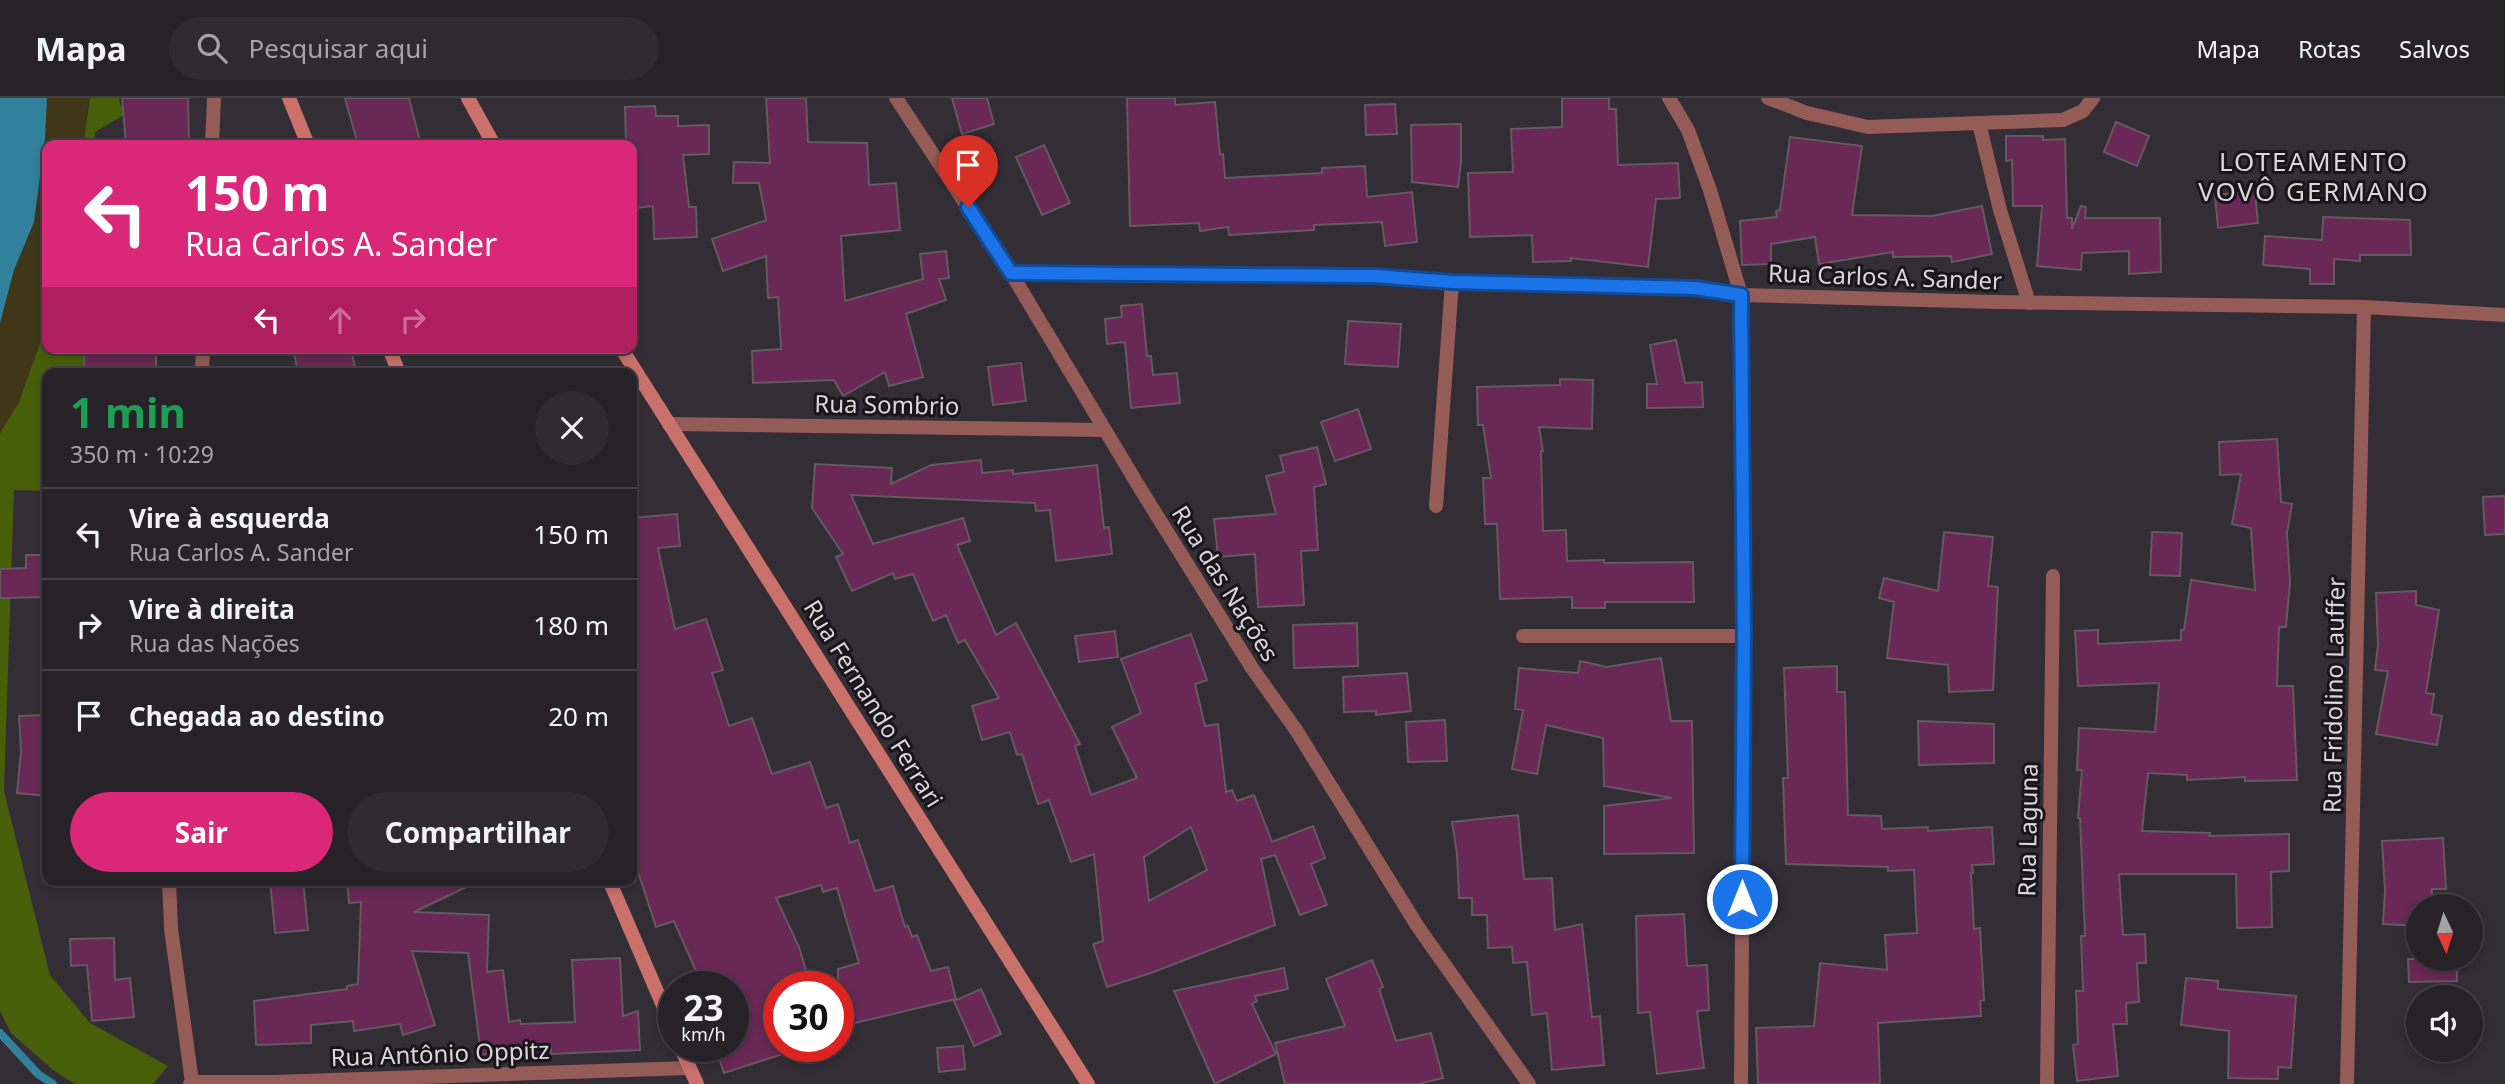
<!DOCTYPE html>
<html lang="pt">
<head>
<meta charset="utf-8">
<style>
	body { margin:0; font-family:"Noto Sans",sans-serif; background:#2e2a30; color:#f1f3f6; height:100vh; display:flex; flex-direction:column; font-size:26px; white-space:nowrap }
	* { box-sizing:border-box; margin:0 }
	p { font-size:23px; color:#a4a4a8 }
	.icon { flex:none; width:38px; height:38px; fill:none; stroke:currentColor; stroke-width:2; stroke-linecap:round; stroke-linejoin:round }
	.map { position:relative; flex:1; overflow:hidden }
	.side { position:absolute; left:42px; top:270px; width:595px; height:518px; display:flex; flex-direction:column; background:#262228; border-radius:14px; box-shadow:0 4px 10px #0003,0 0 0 2px #423f45 }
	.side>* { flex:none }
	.banner { position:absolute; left:42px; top:42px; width:595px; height:214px; border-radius:14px; box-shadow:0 4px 10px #0003,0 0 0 2px #423f45; background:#db2777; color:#fff; overflow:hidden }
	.needle { width:46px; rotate:176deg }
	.buttons { position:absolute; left:2406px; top:796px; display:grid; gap:14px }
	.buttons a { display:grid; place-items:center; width:77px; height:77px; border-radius:50%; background:#262228; box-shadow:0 4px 10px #0003,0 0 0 2px #423f45; font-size:35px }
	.speed { position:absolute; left:658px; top:873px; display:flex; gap:14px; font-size:35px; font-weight:700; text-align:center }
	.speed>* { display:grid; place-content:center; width:91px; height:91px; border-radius:50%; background:#262228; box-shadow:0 4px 10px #0003,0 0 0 2px #423f45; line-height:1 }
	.speed small { font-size:18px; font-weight:400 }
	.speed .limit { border:10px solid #d22; background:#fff; color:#111 }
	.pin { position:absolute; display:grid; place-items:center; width:60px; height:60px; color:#fff; margin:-72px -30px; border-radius:50% 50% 50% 0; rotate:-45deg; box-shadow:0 0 7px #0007 }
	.pin .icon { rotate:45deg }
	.me { position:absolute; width:77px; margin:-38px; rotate:0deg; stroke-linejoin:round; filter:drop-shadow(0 0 5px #0008) }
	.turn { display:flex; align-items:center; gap:24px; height:147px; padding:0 28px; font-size:32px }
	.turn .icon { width:91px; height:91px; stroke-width:2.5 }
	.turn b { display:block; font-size:49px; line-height:60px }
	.lanes { display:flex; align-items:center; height:66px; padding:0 28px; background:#0003; justify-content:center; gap:35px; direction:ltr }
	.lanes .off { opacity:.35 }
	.round { display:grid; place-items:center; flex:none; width:74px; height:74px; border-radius:37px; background:#2e2a30 }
	.summary { display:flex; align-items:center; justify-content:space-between; height:119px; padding:0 28px }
	h1 { font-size:42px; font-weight:700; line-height:52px; color:#1e9e55 }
	.button { display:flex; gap:14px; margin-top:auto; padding:14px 28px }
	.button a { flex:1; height:80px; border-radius:42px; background:#db2777; color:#fff; font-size:28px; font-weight:700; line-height:80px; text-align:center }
	.button a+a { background:#2e2a30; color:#f1f3f6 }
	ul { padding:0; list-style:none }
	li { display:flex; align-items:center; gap:21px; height:91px; padding:0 28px; border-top:2px solid #423f45 }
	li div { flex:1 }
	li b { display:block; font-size:26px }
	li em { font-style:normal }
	header { display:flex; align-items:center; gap:42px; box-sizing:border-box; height:98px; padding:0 35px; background:#262228; border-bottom:2px solid #423f45 }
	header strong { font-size:33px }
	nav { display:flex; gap:38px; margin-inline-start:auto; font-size:24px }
	.search { width:490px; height:63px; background:#2e2a30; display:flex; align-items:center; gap:18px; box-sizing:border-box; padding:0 24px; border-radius:38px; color:#a4a4a8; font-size:26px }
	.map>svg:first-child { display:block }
	.forest { fill:#475f09 }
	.sand { fill:#3f3717 }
	.water { fill:#31809c }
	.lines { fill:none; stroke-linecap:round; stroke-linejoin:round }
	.stream { stroke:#31809c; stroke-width:8 }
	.building { fill:#692855; stroke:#64595f; stroke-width:2; fill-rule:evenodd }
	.minor { stroke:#945b57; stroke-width:14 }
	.tertiary { stroke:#945b57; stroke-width:14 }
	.secondary { stroke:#cb716c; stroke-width:14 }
	.route-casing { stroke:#114b97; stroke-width:18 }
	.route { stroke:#1a73e8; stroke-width:12 }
	.labels { text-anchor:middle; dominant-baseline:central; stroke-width:6; stroke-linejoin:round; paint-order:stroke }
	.street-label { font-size:24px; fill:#dad6db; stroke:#19161a }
	.neighbourhood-label { font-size:26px; letter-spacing:2px; fill:#dad6db; stroke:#19161a }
</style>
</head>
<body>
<header>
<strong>Mapa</strong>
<div class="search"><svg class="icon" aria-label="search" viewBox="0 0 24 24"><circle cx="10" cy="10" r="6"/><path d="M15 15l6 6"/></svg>Pesquisar aqui</div>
<nav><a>Mapa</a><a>Rotas</a><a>Salvos</a></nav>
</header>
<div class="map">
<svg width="2505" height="986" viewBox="0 0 2505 986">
	<rect width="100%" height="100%" fill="#332d35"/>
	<g class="forest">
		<path d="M90 0H119L120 7 128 8 132 12 95 34 94 47H83Z"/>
		<path d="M47 225V250H87L86 275H47V393L14 392 4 693 50 877 90 925 168 968 153 986H75L53 972 11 935 0 913V335L19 304Z"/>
	</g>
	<path class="sand" d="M47 0H89L83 47H47V225L19 304 0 335V225L14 172 34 124 45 41Z"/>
	<path class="water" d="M0 0H47L45 41 34 124 14 172 0 225Z"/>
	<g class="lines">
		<path class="stream" d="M0 935 38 976 53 986"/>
	</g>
	<g class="building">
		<path d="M122 0H188L189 47H126Z"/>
		<path d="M345 0H409L421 47H358Z"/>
		<path d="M766 0H806L808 44 867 45 869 87 896 85 900 132 841 138 845 203 923 181 920 156 946 153 949 180 939 181 946 202 906 216 923 279 889 288 885 274 843 298 834 282 753 285 752 253 781 251 778 199 768 200 766 158 723 173 712 141 766 122 759 85H733L734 64 770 65Z"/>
		<path d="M952 0H987L994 26 962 36Z"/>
		<path d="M1127 0H1175V7L1215 4 1220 57 1223 56 1225 80 1322 75V70L1365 68 1367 99 1412 94 1417 144 1385 148 1382 124 1314 127V132L1229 137 1228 129 1200 133 1199 125 1130 128Z"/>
		<path d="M1562 0H1609V11H1616L1618 67 1678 65 1680 100 1656 101 1648 169 1571 160V163L1533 164 1532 137 1470 139 1468 75 1513 74 1511 31 1562 29Z"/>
		<path d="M1395 6 1397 36 1366 37 1365 7Z"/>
		<path d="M655 8 656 18H678V28L709 27V56L683 57 689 109H696L697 139 654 141 653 108 636 110 632 47H626L625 9Z"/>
		<path d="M2116 24 2149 38 2137 68 2104 54Z"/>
		<path d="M1461 26V64L1458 89 1412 84 1411 27Z"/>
		<path d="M2006 38H2043V42L2065 41 2067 120H2072V131L2081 108 2086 109 2085 120H2160L2161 174 2129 176V153L2082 155 2081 172 2037 168 2042 108H2013L2012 62 2006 63Z"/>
		<path d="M1790 39 1862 48 1852 117 1932 118 1982 108 1992 156 1952 164 1951 158 1893 159V154L1819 166 1815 139 1771 146V166L1742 167 1740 123 1777 119 1776 113 1780 112Z"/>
		<path d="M1044 47 1070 105 1042 117 1016 59Z"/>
		<path d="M2255 93 2258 125 2218 130 2215 97Z"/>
		<path d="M2323 119 2410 122 2411 157H2360V163L2334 161V186H2310V171L2263 167 2265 138 2322 142Z"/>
		<path d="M1142 206 1147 258H1151L1153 277 1177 275 1180 305 1131 310 1125 244 1107 246 1105 221 1122 219 1121 208Z"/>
		<path d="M1348 223 1401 226 1398 269 1345 266Z"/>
		<path d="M1676 242 1685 285 1702 284 1703 309 1647 310V286H1657L1650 247Z"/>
		<path d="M83 250H156V275H85Z"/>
		<path d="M293 250H351L356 275H298Z"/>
		<path d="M1021 265 1026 303 993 307 988 269Z"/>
		<path d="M1560 281 1593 282 1592 331 1539 329 1543 353H1541L1543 433 1566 432 1567 463 1604 462V465L1693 464 1694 504H1605V510H1572V499L1500 501 1497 426H1485L1483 380H1491L1483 327H1478L1477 289 1560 287Z"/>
		<path d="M1358 311 1371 351 1335 363 1321 324Z"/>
		<path d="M2277 341 2281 404 2292 406 2287 435 2290 484 2286 529H2279L2277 588H2293L2297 682 2245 683V679L2187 682V677L2148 675 2142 733 2210 735 2209 738 2289 736V773L2271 774 2272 829 2237 830 2236 776H2119L2123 837 2145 836 2146 865H2137L2139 904 2126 905 2127 926H2113L2118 978 2077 983 2073 947 2078 946 2076 893H2083L2081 838H2085L2080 720H2078L2082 672H2077L2079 630 2155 634 2159 585 2078 588 2075 533 2098 532V546L2181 542V532H2184L2191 482 2255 492 2251 430 2232 426 2241 376 2220 377 2219 344Z"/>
		<path d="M1317 349 1326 386 1314 389 1318 452 1301 453 1304 507 1258 509 1255 456 1218 459 1214 421 1276 416 1266 378 1284 374 1280 358Z"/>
		<path d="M981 362 982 375 1013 372V376L1097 367 1104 430 1109 429 1112 456 1056 463 1050 412 1036 413 1035 405 851 397 873 446 963 420 970 443 957 447 996 537 1016 525 1080 646 1075 648 1091 697 1137 680 1112 629 1141 615 1121 561 1191 536 1207 582 1195 586 1205 628 1218 626 1226 694 1232 692 1237 703 1254 697 1272 744 1313 728 1325 760 1311 766 1327 807 1300 817 1275 757 1261 761 1275 827 1151 875 1107 889 1093 846 1103 843 1094 756 1071 764 1049 702 1038 706 1022 656 1017 657 1010 634 982 642 972 608 999 600 965 542 958 545 946 517 933 523 913 476 895 481 893 475 852 493 836 459 843 456 812 410 815 366 892 370 891 386 931 367ZM1191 729 1207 772 1149 803 1144 759Z"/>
		<path d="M2505 398V436L2485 437 2483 399Z"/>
		<path d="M677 416 680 448 658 450 675 531 706 521 723 572 712 575 729 628 752 620 772 676 810 664 826 710 838 706 850 745 858 742 875 793 893 788 905 829 908 828 912 839 917 837 931 873 948 869 956 901 838 929V871L859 865 837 790 823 794 821 787 776 800 799 849 811 889H779V943L772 945 773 948H791L792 953 724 975 715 948H733V889H703L674 823 656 829 632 755V420Z"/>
		<path d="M1944 434 1993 439 1988 488 1998 489 1993 592 1949 594 1948 567 1887 560 1894 504 1879 500 1884 480 1938 493Z"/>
		<path d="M2152 434 2182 435 2180 478 2150 477Z"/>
		<path d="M26 457H47V499L0 500V471L26 470Z"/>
		<path d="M2416 493V507L2439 512 2426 595 2434 596 2431 616 2442 618 2437 647 2376 636 2388 573 2375 572 2378 547 2376 495Z"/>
		<path d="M1357 525 1358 568 1294 570 1293 527Z"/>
		<path d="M1115 533 1118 559 1079 564 1075 538Z"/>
		<path d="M1661 560 1671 623H1692L1694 755 1604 756V708L1672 700 1604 688 1603 640 1546 627 1537 676 1512 671 1523 612 1515 611 1519 570 1578 575 1580 563 1607 569Z"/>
		<path d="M1837 568V594H1845L1848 717 1881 718 1882 731 1928 729V733L1992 729 1994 766 1972 767 1973 775H1971L1974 831 1980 830 1984 902 1980 903 1981 918 1878 925 1880 986H1758L1756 930 1814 928 1820 865 1887 872 1885 837 1917 835 1914 772 1888 773V769L1786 766 1783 680H1788L1784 570Z"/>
		<path d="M1407 575 1411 613 1376 617V613L1344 614 1343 579Z"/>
		<path d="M45 617 47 698 17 695 21 653 19 618Z"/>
		<path d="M1445 622 1447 663 1408 664 1406 624Z"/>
		<path d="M1918 623 1994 626V665L1919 667Z"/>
		<path d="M1518 717 1524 781 1552 780 1555 832 1582 826 1592 919 1600 918 1604 967 1552 972 1547 915 1532 917 1527 864 1513 865 1512 849 1488 850 1487 817H1472V800H1459L1457 756 1452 724Z"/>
		<path d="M2443 740 2446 791H2432L2431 808H2418V828L2383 826 2385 793 2382 743Z"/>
		<path d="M270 782H303L308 832 275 835Z"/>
		<path d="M347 782H481L414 814 489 817 487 874 503 872 509 924 520 922 521 926 575 924 572 862 620 860 623 918 638 913 640 952 551 956V948L481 957 468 855 412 853 435 927 403 937 400 926 354 933 353 923 311 927V945L256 947 254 903 347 891V888L358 886 361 804 349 805Z"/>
		<path d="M1684 816 1687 868 1707 867 1709 912 1697 913 1704 970 1657 976 1650 914 1638 915 1636 818Z"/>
		<path d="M114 840 115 882 130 880 134 919 92 923 87 867 71 868 70 841Z"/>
		<path d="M2408 861H2457V883L2409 884Z"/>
		<path d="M1372 862 1383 889 1379 891 1396 943 1431 935 1443 980 1418 986H1285L1275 945 1345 928 1326 881Z"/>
		<path d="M1284 870 1288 891 1255 898 1257 903 1252 906 1276 956 1215 986 1174 893Z"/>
		<path d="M2186 880 2218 883V891L2296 898 2291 970 2278 969V981L2228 980 2229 933 2181 927Z"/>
		<path d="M981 891 1001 936 974 948 954 903Z"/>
		<path d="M963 948 965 971 939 974 937 950Z"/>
	</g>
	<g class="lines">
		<g class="minor">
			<path d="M896 0 1011 175 1141 392 1252 570 1296 632 1418 829 1529 986"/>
			<path d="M1669 0 1688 32 1710 92 1741 197 1744 538 1741 986"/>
			<path d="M1768 0 1807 15 1868 29 2063 22 2083 13 2093 0"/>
			<path d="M1979 25 2000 112 2029 205"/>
			<path d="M212 47 214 0"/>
			<path d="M1011 175 1375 178 1452 184 1695 190 1741 197 1996 204 2364 209 2505 217"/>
			<path d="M202 275 203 250"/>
			<path d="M669 326 1104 332"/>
			<path d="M1436 408 1452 184"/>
			<path d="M1523 538H1744"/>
			<path d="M169 782 171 831 192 984"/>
			<path d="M2047 986 2053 478"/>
			<path d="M2347 986 2364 209"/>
		</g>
		<path class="tertiary" d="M190 986 192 984H274L689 970"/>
		<g class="secondary">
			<path d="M289 0 308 47"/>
			<path d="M468 0 494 47"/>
			<path d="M389 250 399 275"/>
			<path d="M621 250 1088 986"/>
			<path d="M609 782 674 933"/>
			<path d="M680 948 697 986"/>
		</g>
	</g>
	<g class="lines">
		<defs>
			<path id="route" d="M968 109 1011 175 1375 178 1452 184 1695 190 1741 197 1744 538 1742 801"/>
		</defs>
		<use href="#route" class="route-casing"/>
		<use href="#route" class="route"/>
	</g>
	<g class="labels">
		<g class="street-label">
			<text transform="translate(1885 178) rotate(2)">Rua Carlos A. Sander</text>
			<text transform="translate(887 306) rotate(1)">Rua Sombrio</text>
			<text transform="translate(1226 485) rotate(58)">Rua das Nações</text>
			<text transform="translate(2333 597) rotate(-89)">Rua Fridolino Lauffer</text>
			<text transform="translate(874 605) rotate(58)">Rua Fernando Ferrari</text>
			<text transform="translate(2027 732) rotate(-89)">Rua Laguna</text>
			<text transform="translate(440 955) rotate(-2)">Rua Antônio Oppitz</text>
		</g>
		<g class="neighbourhood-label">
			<text x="2314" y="63">LOTEAMENTO<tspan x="2314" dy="30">VOVÔ GERMANO</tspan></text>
		</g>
	</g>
</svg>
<div class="buttons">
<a><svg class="needle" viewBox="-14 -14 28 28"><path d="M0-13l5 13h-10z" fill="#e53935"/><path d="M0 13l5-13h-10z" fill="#a4a4a8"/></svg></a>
<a><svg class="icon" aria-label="sound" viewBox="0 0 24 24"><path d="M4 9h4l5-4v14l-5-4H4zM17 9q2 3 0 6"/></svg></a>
</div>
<div class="speed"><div>23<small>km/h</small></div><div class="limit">30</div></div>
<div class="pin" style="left:968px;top:109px;background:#d93025"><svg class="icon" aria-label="arrive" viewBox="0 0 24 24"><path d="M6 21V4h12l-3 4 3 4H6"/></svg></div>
<svg class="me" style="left:1742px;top:801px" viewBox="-20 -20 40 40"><circle r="17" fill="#1a73e8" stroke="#fff" stroke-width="3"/><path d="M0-11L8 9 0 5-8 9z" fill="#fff"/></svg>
<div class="banner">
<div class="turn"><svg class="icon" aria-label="left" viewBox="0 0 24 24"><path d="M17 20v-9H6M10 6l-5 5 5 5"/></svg><div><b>150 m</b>Rua Carlos A. Sander</div></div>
<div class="lanes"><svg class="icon" aria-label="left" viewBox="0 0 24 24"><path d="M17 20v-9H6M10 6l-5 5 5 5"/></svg><svg class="icon off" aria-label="ahead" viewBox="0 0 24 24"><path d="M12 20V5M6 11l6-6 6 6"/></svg><svg class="icon off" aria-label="right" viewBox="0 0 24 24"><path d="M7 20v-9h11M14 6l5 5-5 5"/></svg></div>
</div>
<section class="side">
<div class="summary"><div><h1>1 min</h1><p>350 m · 10:29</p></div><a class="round"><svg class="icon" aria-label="close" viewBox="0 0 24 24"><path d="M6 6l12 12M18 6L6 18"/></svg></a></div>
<ul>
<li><svg class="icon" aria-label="left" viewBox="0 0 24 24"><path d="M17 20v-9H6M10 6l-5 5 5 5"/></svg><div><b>Vire à esquerda</b><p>Rua Carlos A. Sander</p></div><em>150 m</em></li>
<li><svg class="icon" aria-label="right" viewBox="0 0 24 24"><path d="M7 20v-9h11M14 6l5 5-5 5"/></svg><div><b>Vire à direita</b><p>Rua das Nações</p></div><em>180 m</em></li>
<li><svg class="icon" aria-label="arrive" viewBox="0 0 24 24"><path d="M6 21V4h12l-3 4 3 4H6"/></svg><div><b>Chegada ao destino</b></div><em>20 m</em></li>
</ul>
<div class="button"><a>Sair</a><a>Compartilhar</a></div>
</section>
</div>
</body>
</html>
